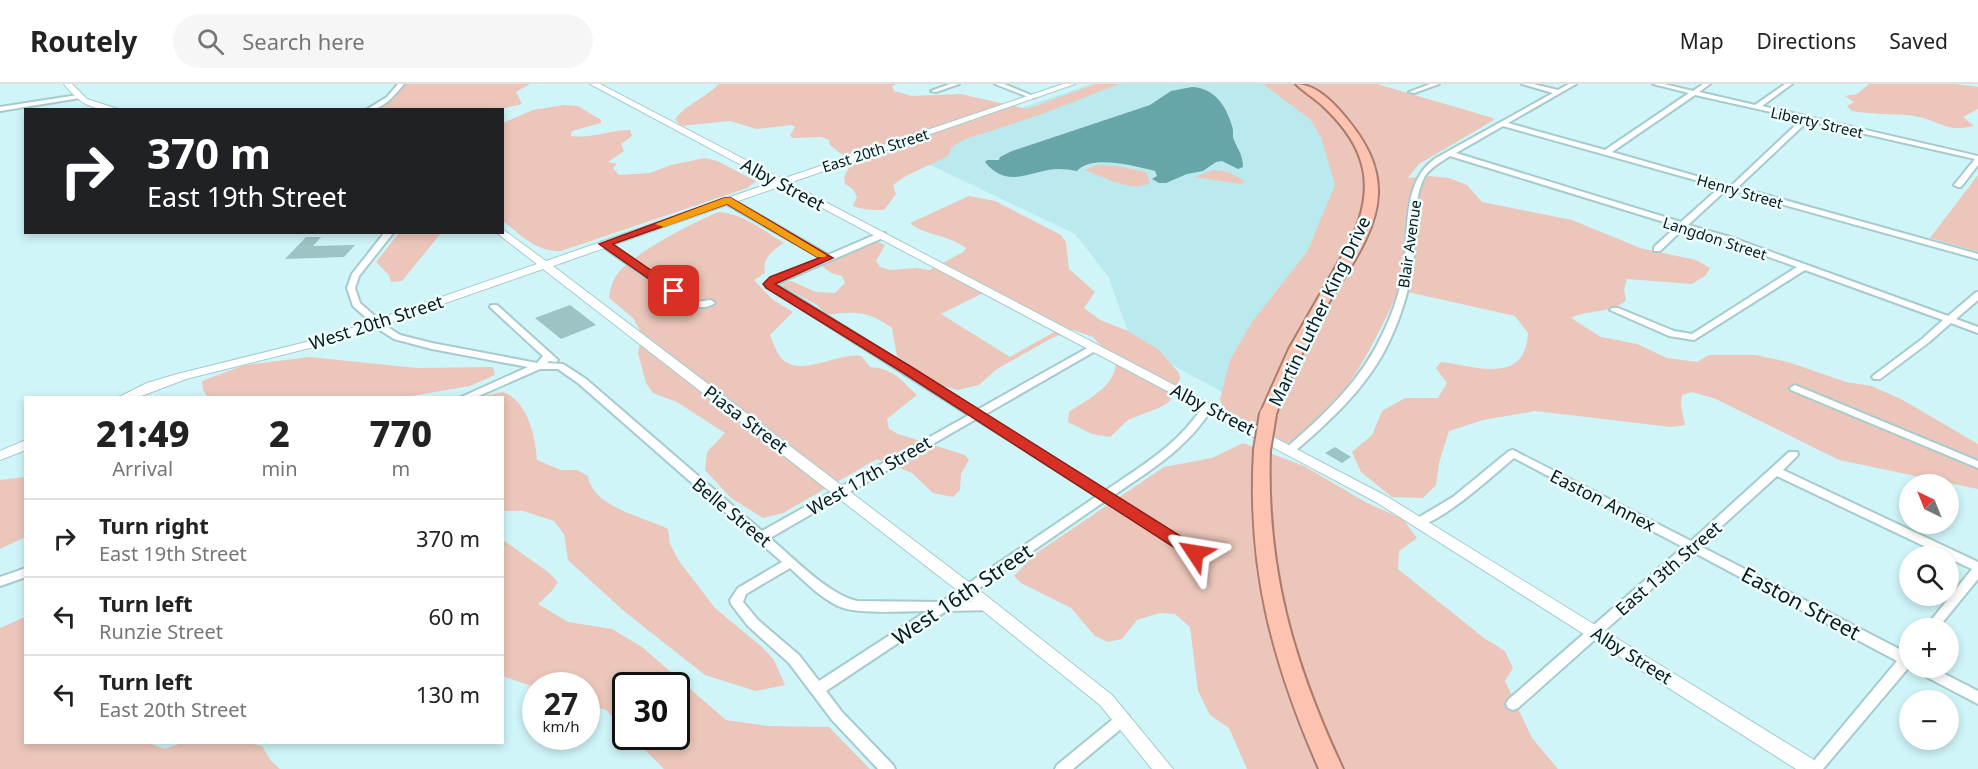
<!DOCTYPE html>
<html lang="en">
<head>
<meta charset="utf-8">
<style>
	body { margin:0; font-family:"Noto Sans",sans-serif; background:#f6f6f6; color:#222; height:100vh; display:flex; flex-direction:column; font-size:22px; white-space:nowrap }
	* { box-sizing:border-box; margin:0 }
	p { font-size:20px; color:#767676 }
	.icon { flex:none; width:33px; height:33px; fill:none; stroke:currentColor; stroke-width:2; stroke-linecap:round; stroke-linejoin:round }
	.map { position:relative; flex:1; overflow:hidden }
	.details { position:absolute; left:24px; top:312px; width:480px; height:348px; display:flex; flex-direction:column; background:#fff; border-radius:0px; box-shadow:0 3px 9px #0003 }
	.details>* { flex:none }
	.banner { position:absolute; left:24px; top:24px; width:480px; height:126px; border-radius:0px; box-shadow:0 3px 9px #0003; background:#202124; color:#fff; overflow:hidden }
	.needle { width:39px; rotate:317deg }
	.tools { position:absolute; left:1899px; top:390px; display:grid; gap:12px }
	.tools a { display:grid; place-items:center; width:60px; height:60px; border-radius:50%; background:#fff; box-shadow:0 3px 9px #0003; font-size:30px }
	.speed { position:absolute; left:522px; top:588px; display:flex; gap:12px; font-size:30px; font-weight:700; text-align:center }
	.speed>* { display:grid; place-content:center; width:78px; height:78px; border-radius:50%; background:#fff; box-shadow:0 3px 9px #0003; line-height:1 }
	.speed small { font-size:15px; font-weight:400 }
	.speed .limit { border:3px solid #111; border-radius:9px; background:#fff; color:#111 }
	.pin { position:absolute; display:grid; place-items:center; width:51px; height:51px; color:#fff; margin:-26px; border-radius:12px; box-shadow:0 3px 9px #0006 }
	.me { position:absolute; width:66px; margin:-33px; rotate:303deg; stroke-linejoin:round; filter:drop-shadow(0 0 4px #0008) }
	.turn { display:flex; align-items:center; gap:21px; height:126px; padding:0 24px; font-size:27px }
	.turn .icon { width:78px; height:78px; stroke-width:2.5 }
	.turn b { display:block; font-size:42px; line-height:51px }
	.eta { display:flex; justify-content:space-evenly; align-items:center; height:102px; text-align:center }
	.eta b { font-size:36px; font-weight:800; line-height:42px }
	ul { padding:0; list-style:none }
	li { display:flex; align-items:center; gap:18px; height:78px; padding:0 24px; border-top:2px solid #e0e0e0 }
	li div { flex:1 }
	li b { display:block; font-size:22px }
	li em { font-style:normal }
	header { display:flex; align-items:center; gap:36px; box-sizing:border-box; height:84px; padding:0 30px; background:#fff; border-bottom:2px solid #e0e0e0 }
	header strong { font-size:28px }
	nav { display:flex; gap:33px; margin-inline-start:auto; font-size:21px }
	.search { width:420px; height:54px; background:#f6f6f6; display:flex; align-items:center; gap:15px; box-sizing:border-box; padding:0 21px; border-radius:33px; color:#767676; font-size:22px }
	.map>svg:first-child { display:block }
	.built { fill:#baeaed }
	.green { fill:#ecc6ba; fill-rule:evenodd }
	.water { fill:#68a5a9 }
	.building { fill:#9ec3c5 }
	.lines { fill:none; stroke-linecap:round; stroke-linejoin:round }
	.minor-casing { stroke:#a6cbcd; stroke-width:4 }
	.tertiary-casing { stroke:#a6cbcd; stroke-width:2 }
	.trunk-casing { stroke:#a87d6f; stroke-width:4 }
	.minor { fill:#fff; fill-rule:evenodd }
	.tertiary { fill:#fff; fill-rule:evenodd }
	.trunk { fill:#fec3b0; fill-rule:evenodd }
	.trunk-bridge-casing { stroke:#a87d6f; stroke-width:20; stroke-linecap:butt }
	.trunk-bridge { stroke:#fec3b0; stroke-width:16 }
	.route { fill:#d93025; stroke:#8d1f18; stroke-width:1.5 }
	.slow { fill:#f59e0b }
	.labels { text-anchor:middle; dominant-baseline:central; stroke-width:5; stroke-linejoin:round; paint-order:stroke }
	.far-street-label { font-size:15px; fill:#0a1819; stroke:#effefe }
	.street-label { font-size:18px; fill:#0a1819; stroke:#effefe }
	.near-street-label { font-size:21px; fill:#0a1819; stroke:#effefe }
</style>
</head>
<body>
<header>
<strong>Routely</strong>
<div class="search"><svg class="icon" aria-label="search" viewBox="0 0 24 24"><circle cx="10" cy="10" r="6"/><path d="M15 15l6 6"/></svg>Search here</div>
<nav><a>Map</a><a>Directions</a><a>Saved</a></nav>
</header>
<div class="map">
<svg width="1978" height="685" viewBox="0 0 1978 685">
	<rect width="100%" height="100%" fill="#cff5f8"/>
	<path class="built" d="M1091 0H1269L1321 40 1347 100 1239 317 1132 259 1108 192 1075 150 899 66Z"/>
	<g class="green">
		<path d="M405 0H530L516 8 522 20 501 25 372 26 392 16Z"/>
		<path d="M719 0H896L892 2 894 7 912 12 961 10 1027 25 1096 0H1119L1045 29 963 56 952 63 948 72 906 92 893 101 896 110 884 126C873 126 863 126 853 122L857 113 853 105 845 100 844 93 852 78 830 61 829 56 821 53 792 54 790 51 795 43 792 41 757 45 730 37 681 42 675 35C686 20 707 13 719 0Z"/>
		<path d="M1263 0H1377L1493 34 1494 36 1419 80 1408 94 1431 92 1449 94 1467 101 1482 118 1572 136 1640 164 1696 176 1710 184 1706 191 1692 200 1627 195 1624 206 1626 216C1612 230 1588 225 1571 234L1601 253 1637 260 1667 274 1697 278 1709 271H1755L1788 278 1846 298 1871 302 1901 315 1978 360V405L1839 376 1716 315 1692 308 1682 311 1681 322 1685 341 1671 343 1535 327 1483 336 1449 347 1439 379 1436 401 1423 414 1392 413 1361 388 1352 368 1372 351 1382 327 1405 314H1438L1447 299 1436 284 1441 278C1477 282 1525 302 1528 249L1515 232 1399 206C1376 255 1339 336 1287 359L1224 325 1220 315 1230 276 1252 238 1307 168 1335 101 1321 53 1310 35Z"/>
		<path d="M1869 0H1956L1978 3V25L1963 33 1974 42C1944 49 1940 36 1914 32 1894 29 1873 31 1852 27L1847 22 1854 18 1845 12 1857 10Z"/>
		<path d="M564 21 578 22 601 36V39L572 47 571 52C592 55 609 46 630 46L632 52 621 60 624 67 608 78 617 80 613 84 619 91 650 89 671 81 705 74 717 77 756 97 747 104 561 167C536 168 521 151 503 137V39L533 26Z"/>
		<path d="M1097 81 1117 82 1146 88 1150 99C1129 110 1103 91 1084 86Z"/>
		<path d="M1213 86 1228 88 1245 97 1241 100 1195 93Z"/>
		<path d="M1978 91V168L1930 154Z"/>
		<path d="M969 112 995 117 1061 151 1066 158 1069 185 1095 208 1084 224 1100 236 1128 247 1159 266 1179 289 1180 295 1170 317 1161 323 1128 336 1110 353 1092 350 1068 338 1069 328C1088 315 1115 303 1116 278L1093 253 1073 246 1052 254 997 285 979 301 958 306 939 301 897 272 892 244C868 227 855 227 827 231L817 221 784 203 782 199 791 197 816 208 835 209 845 199 842 192 831 189 823 183 827 178 878 158 885 161 876 177 880 183 890 186 916 184 930 186 963 168 966 164C947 150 925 152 910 139ZM983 209 1056 247 1010 273 941 230Z"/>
		<path d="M719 128C744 130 762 146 784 159 772 167 762 174 765 189L754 196 772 215 793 228 770 251C773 258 777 271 783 276 804 293 838 268 861 272L870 283C894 285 900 295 917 311L887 335 889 345 898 350 965 371 969 376 961 390 960 406 953 413 933 409 912 389 877 375 783 429 763 434 731 414 705 386 707 368 725 349 677 318 653 309 646 299 638 269 642 250 633 234 609 214C610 207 612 198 616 192 628 172 695 137 719 128Z"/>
		<path d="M399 149H441L402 197 391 198 389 191 376 178Z"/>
		<path d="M309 273 417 284 493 283 495 291 470 302 405 313 208 314 203 306 202 297 245 281Z"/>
		<path d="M503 308C527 316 536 353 537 376L561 386H577L588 392C592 423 644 433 668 445L670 460 679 477 715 524 762 563 774 576 785 601 756 607 705 591 625 528 568 476 564 450 554 437 523 427H503L502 314 479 313Z"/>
		<path d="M1243 359 1304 382 1367 419 1403 435 1417 454 1399 467 1398 485 1484 554 1505 567 1513 584 1505 597 1532 654 1558 685H1247L1229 644 1210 631 1198 607 1190 543 1175 530 1159 529 1137 536 1122 555 1108 558 1095 552 1071 524 1021 499 1014 492 1035 470 1164 383 1212 374Z"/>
		<path d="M25 393V453L0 465V396Z"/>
		<path d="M503 456 548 488 558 498 551 508 538 520 568 538 612 545 642 563 726 636 767 642 829 643 870 685H664L632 653 676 652V602H626L625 646 606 626 587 620 586 602 535 603 505 593 502 588Z"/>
		<path d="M25 533 26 658H145L165 665 184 658 249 659 262 662 271 677 280 685H0V544Z"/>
	</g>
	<path class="water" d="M1192 3C1214 4 1226 21 1232 42 1234 47 1232 52 1234 56 1238 66 1243 71 1243 83L1238 85 1222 77 1216 78 1203 87 1187 90 1166 99H1159L1152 95 1157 92 1155 87C1136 82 1091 70 1077 87 1067 85 1057 84 1048 86 1023 91 1005 102 985 78L987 76H999L1000 73 1012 67 1150 21 1171 7Z"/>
	<g class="building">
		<path d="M306 153H321L313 162 355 161 344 173 285 175Z"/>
		<path d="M570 221 596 241 561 255 535 234Z"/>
		<path d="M1335 363 1351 373 1342 379 1325 369Z"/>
	</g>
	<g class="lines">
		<defs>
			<g id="minor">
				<path d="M398 0H404C394 12 383 26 366 26L387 13Z"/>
				<path d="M950 0H959L936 8 931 7Z"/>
				<path d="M995 0H1004L1036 13 1031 14Z"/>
				<path d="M1430 0H1439L1414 9 1409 8Z"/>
				<path d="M1522 0H1533L1558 6 1569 0H1576L1508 39 1605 66 1689 9 1653 0H1664L1693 7 1703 0H1710L1699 8 1755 21 1785 0H1792L1762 22 1978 72V81L1961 103H1958L1954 101 1975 75 1808 37 1738 103 1978 170V175L1727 105 1688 141 1730 153 1948 232 1975 209 1978 208V216L1956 235 1978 243V249L1951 239 1928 259 1880 295H1874L1872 293 1874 291 1922 255 1943 236 1805 186 1694 256 1669 252 1610 226 1612 224H1618L1674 247 1692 250 1797 183 1724 157 1684 144 1660 167H1654V163L1677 142 1450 72C1441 78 1431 83 1425 92 1412 114 1417 153 1413 178 1409 208 1399 239 1385 266 1363 307 1329 338 1294 368H1286L1285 366 1286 364C1325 330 1361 297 1383 249 1392 230 1400 209 1403 188 1410 151 1400 98 1436 74L1553 9ZM1695 11 1802 35 1731 102 1612 68ZM1503 42 1720 103 1681 138 1456 69Z"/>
				<path d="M78 11 81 13 80 14 0 27V23Z"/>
				<path d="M725 115H731L828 171 879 149H885V153L776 200 977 326 1091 262H1097L1099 264 1097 266 984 331 1105 407C1144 380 1177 362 1204 321L1208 320 1213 323C1187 365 1153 384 1113 412L1199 466 1201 469 1199 472H1191L1105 417 959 518H989L994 520 995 523 994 526 946 527 826 607 842 628 893 681 895 685H878L832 636 789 579 748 542 731 520 730 516 738 504 782 478 578 299 558 285H540L474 314H459L528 283 432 265 394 255 380 246 353 222 347 204 352 190 385 148H394L359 192 355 204 360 219 386 242 400 251 432 259 537 279 543 272 490 223 491 221H497L558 276 556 278 549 277 547 279 563 280 586 295 762 447 969 331 766 202V198L821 174 725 119ZM976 335 1097 412 941 518 857 517C829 511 792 473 770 454ZM790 484C805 498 820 513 838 522 857 531 904 527 927 527L819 597 799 571 758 536 743 518 746 510Z"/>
				<path d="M602 158H608L688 214 697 218 711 216 715 219C705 226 693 223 682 218L602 162Z"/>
				<path d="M1795 301 1978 377V384L1791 306 1790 304Z"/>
				<path d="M1513 366 1691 457 1789 368H1797L1798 370 1797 372 1783 386 1978 478V495L1938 544H1925L1972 485 1948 474V472H1945L1777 392 1700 462 1905 568 1910 566V582L1823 685H1807L1897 577 1693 468 1518 624 1513 626 1508 624 1506 620 1508 616 1683 463 1514 374C1497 388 1435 445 1416 441L1414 438 1416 435 1453 413 1509 367Z"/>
				<path d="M26 484V493L0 502V493Z"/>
				<path d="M1915 584H1933L1978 607V620L1917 588Z"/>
				<path d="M1123 629 1128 631 1130 635 1128 639 1073 685H1055L1057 681 1118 631Z"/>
			</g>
			<g id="tertiary">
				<path d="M64 0H72L87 15 121 26C92 26 82 22 64 0Z"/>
				<path d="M590 0H600L782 95 1063 0H1075L789 99 1386 412 1819 679 1822 685H1796L1376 418 781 102 553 182 974 502 1112 611 1173 685H1152L1100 621 962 510 543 185 334 258 186 295 136 314H117L147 299 177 290 326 253 537 180 498 150 497 148H502V145L546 177 773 98Z"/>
				<path d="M26 356V366L0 376V367Z"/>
			</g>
			<g id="trunk">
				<path d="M1296 0C1316 0 1335 20 1347 35 1365 57 1379 81 1378 110 1377 148 1348 186 1329 218 1309 254 1290 291 1276 330L1268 335 1260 330 1289 265 1350 158C1376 105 1368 65 1325 24 1316 15 1305 9 1296 0Z"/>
				<path d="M1262 361 1268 362 1270 366C1266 485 1293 578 1343 685H1319C1272 577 1247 485 1254 366L1256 362Z"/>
			</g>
		</defs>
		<use href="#minor" class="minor-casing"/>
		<use href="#tertiary" class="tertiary-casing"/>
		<use href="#trunk" class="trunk-casing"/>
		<use href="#minor" class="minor"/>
		<use href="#tertiary" class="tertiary"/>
		<use href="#trunk" class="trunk"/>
		<defs>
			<path id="trunk-bridge" d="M1262 366 1268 330"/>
		</defs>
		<use href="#trunk-bridge" class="trunk-bridge-casing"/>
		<use href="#trunk-bridge" class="trunk-bridge"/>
	</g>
	<path class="route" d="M724 114H731L833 174 775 200 910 282 1201 465 1203 469 1201 473H1189L902 288 766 204 763 200 770 193 819 174 727 120 613 160 678 205V209H669L599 160Z"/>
	<path class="slow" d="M724 114H731L826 171 825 173H817L727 120 664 143 655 140Z"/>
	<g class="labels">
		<g class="far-street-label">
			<text transform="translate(1817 38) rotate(13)">Liberty Street</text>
			<text transform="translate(875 66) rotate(-18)">East 20th Street</text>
			<text transform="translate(1740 107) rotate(16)">Henry Street</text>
			<text transform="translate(1715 154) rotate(18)">Langdon Street</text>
			<text transform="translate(1409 160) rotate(-82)">Blair Avenue</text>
		</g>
		<g class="street-label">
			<text transform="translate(783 100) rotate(28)">Alby Street</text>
			<text transform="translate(1319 227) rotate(-64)">Martin Luther King Drive</text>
			<text transform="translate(376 238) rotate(-18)">West 20th Street</text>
			<text transform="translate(1213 325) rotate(27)">Alby Street</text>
			<text transform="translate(746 335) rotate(37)">Piasa Street</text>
			<text transform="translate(869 391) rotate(-30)">West 17th Street</text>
			<text transform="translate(1603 416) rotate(27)">Easton Annex</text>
			<text transform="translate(732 428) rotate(40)">Belle Street</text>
			<text transform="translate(1668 484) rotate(-41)">East 13th Street</text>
			<text transform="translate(1632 571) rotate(32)">Alby Street</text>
		</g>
		<g class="near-street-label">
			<text transform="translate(962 510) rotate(-34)">West 16th Street</text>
			<text transform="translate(1801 519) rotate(28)">Easton Street</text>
		</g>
	</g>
</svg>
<div class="tools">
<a><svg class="needle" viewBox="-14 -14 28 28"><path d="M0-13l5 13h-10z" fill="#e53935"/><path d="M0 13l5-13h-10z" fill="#767676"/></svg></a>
<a><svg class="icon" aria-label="search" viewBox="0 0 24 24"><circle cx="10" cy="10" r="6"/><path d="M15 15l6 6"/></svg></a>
<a>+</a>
<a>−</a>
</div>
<div class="speed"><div>27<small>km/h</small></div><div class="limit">30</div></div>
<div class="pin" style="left:674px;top:207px;background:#d93025"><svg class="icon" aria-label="arrive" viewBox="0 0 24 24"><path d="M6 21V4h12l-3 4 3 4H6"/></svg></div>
<svg class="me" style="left:1195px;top:469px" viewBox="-20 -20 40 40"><path d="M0-17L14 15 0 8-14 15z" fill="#d93025" stroke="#fff" stroke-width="4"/></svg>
<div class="banner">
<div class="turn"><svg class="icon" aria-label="right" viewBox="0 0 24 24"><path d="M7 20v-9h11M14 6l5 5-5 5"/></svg><div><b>370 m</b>East 19th Street</div></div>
</div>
<section class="details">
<div class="eta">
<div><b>21:49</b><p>Arrival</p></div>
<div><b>2</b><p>min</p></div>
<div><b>770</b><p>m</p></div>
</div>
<ul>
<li><svg class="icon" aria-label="right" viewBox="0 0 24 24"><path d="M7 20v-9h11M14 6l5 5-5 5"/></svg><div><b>Turn right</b><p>East 19th Street</p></div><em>370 m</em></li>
<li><svg class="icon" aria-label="left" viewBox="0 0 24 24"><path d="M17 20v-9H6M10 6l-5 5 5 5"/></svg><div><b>Turn left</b><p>Runzie Street</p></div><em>60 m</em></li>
<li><svg class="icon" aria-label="left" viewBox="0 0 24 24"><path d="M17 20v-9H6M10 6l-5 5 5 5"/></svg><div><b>Turn left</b><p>East 20th Street</p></div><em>130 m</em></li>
</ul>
</section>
</div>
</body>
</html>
